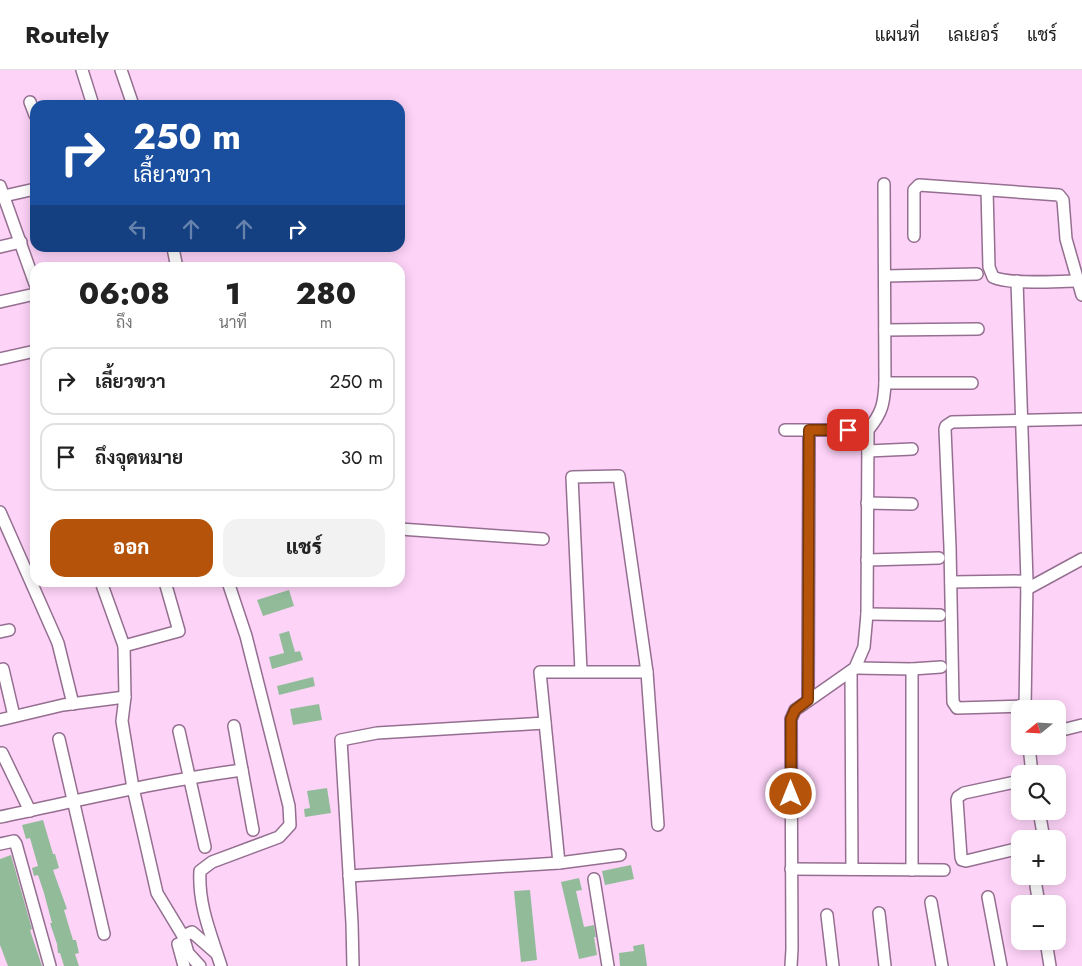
<!DOCTYPE html>
<html lang="th">
<head>
<meta charset="utf-8">
<style>
	body { margin:0; font-family:Jost,Sarabun,sans-serif; background:#f2f2f2; color:#222; height:100vh; display:flex; flex-direction:column; font-size:19px; white-space:nowrap }
	* { box-sizing:border-box; margin:0 }
	p { font-size:16px; color:#767676 }
	.icon { flex:none; width:28px; height:28px; fill:none; stroke:currentColor; stroke-width:2; stroke-linecap:round; stroke-linejoin:round }
	.map { position:relative; flex:1; overflow:hidden }
	.details { position:absolute; left:30px; top:192px; width:375px; height:325px; display:flex; flex-direction:column; background:#fff; border-radius:15px; box-shadow:0 2px 12px #0003 }
	.details>* { flex:none }
	.guide { position:absolute; left:30px; top:30px; width:375px; height:152px; border-radius:15px; box-shadow:0 2px 12px #0003; background:#1a4fa0; color:#fff; overflow:hidden }
	.needle { width:32px; rotate:252deg }
	.buttons { position:absolute; left:1011px; top:630px; display:grid; gap:10px }
	.buttons a { display:grid; place-items:center; width:55px; height:55px; border-radius:10px; background:#fff; box-shadow:0 2px 12px #0003; font-size:25px }
	.pin { position:absolute; display:grid; place-items:center; width:42px; height:42px; color:#fff; margin:-21px; border-radius:10px; box-shadow:0 2px 8px #0006 }
	.me { position:absolute; width:55px; margin:-28px; rotate:0deg; stroke-linejoin:round; filter:drop-shadow(0 0 4px #0008) }
	.turn { display:flex; align-items:center; gap:18px; height:105px; padding:0 20px; font-size:22px }
	.turn .icon { width:65px; height:65px; stroke-width:2.5 }
	.turn b { display:block; font-size:35px; line-height:42px }
	.lanes { display:flex; align-items:center; height:48px; padding:0 20px; background:#0003; justify-content:center; gap:25px; direction:ltr }
	.lanes .off { opacity:.35 }
	.eta { display:flex; justify-content:space-evenly; align-items:center; height:85px; text-align:center }
	.eta b { font-size:30px; font-weight:800; line-height:35px }
	.cta { display:flex; gap:10px; margin-top:auto; padding:10px 20px }
	.cta a { flex:1; height:58px; border-radius:15px; background:#b45309; color:#fff; font-size:20px; font-weight:800; line-height:58px; text-align:center }
	.cta a+a { background:#f2f2f2; color:#222 }
	ul { padding:0; list-style:none }
	li { display:flex; align-items:center; gap:15px; height:68px; margin:0 10px 8px; padding:0 10px; border:2px solid #e0e0e0; border-radius:15px }
	li div { flex:1 }
	li b { display:block; font-size:19px }
	li em { font-style:normal }
	header { display:flex; align-items:center; gap:30px; box-sizing:border-box; height:70px; padding:0 25px; background:#fff; border-bottom:1px solid #e0e0e0 }
	header strong { font-size:24px }
	nav { display:flex; gap:28px; margin-inline-start:auto; font-size:18px }
	.map>svg:first-child { display:block }
	.building { fill:#92bc99 }
	.lines { fill:none; stroke-linecap:round; stroke-linejoin:round }
	.minor-casing { stroke:#946f90; stroke-width:14 }
	.minor { stroke:#fff; stroke-width:11 }
	.route-casing { stroke:#753606; stroke-width:12 }
	.route { stroke:#b45309; stroke-width:9 }
</style>
</head>
<body>
<header>
<strong>Routely</strong>
<nav><a>แผนที่</a><a>เลเยอร์</a><a>แชร์</a></nav>
</header>
<div class="map">
<svg width="1082" height="896" viewBox="0 0 1082 896">
	<rect width="100%" height="100%" fill="#fdd3f8"/>
	<g class="building">
		<path d="M289 520 294 536 263 546 257 530Z"/>
		<path d="M289 561 295 582 300 581 303 590 272 599 269 587 284 583 279 564Z"/>
		<path d="M313 607 315 616 279 625 277 616Z"/>
		<path d="M319 634 322 650 293 655 290 639Z"/>
		<path d="M327 718 331 743 305 747 304 739 310 738 307 721Z"/>
		<path d="M43 750 53 784H55L59 798 53 800 67 839 64 840 73 870H76L79 883 75 884 79 896H64L60 883H58L57 874 50 853H52L44 823 38 805 34 806 32 798 38 796 30 768 26 769 22 755Z"/>
		<path d="M11 785 32 859 30 860 42 896H8L0 875V789Z"/>
		<path d="M631 795 634 809 605 815 602 801Z"/>
		<path d="M579 808 582 820 576 821 584 857 594 855 596 867H594L597 885 579 889 561 812Z"/>
		<path d="M530 820 537 890 521 892 514 821Z"/>
		<path d="M644 874 647 896H620L619 883 634 881 633 876Z"/>
	</g>
	<g class="lines">
		<defs>
			<g id="minor">
				<path d="M82 0 93 35"/>
				<path d="M121 0 133 35"/>
				<path d="M30 32 35 45"/>
				<path d="M0 116 35 214"/>
				<path d="M987 120 989 197 993 207C1009 215 1058 211 1078 211"/>
				<path d="M4 126 35 119"/>
				<path d="M914 166V120L919 115 1059 125 1063 130 1066 169 1082 225"/>
				<path d="M0 177 21 172"/>
				<path d="M173 178 177 198"/>
				<path d="M885 206 977 204"/>
				<path d="M1017 211 1027 511 1025 639"/>
				<path d="M0 232 35 224"/>
				<path d="M885 260 978 259"/>
				<path d="M0 289 35 281"/>
				<path d="M885 313H972"/>
				<path d="M785 360H868"/>
				<path d="M868 381 912 379"/>
				<path d="M867 433 912 434"/>
				<path d="M0 442 58 573 73 634"/>
				<path d="M400 459 543 469"/>
				<path d="M867 490 939 488"/>
				<path d="M101 512 124 576 125 627 122 651 133 718 157 823 183 866"/>
				<path d="M951 512 1027 511"/>
				<path d="M1027 519 1082 489"/>
				<path d="M867 544 940 545"/>
				<path d="M0 562 9 560"/>
				<path d="M124 576 179 561 165 512"/>
				<path d="M855 598 912 599 941 597"/>
				<path d="M3 599 14 646"/>
				<path d="M912 599V800"/>
				<path d="M581 601 572 407 619 406 647 602 658 755"/>
				<path d="M851 601 852 799"/>
				<path d="M808 630 809 360"/>
				<path d="M1025 636 957 638 953 632 950 477 945 359 946 356 952 352 1082 349"/>
				<path d="M0 650 63 635 125 627"/>
				<path d="M234 656 253 760"/>
				<path d="M179 661 205 777"/>
				<path d="M1058 661 1082 655"/>
				<path d="M59 669 104 864"/>
				<path d="M1029 676 1032 704"/>
				<path d="M2 683 30 741"/>
				<path d="M1020 711 964 723 958 727 957 730 961 787 962 790 966 791 1020 778"/>
				<path d="M1039 741 1044 769"/>
				<path d="M0 747C81 730 160 711 242 700"/>
				<path d="M0 774 14 771 16 774 50 896"/>
				<path d="M559 793 540 602H647"/>
				<path d="M791 799 944 800"/>
				<path d="M349 806 559 793 620 785"/>
				<path d="M594 809 608 896"/>
				<path d="M1036 816 1039 834"/>
				<path d="M988 827 1001 896"/>
				<path d="M931 832 942 896"/>
				<path d="M879 843 885 896"/>
				<path d="M827 845 833 896"/>
				<path d="M1046 871 1050 896"/>
				<path d="M178 874 184 896"/>
				<path d="M200 896 188 883 183 866 192 862 216 883"/>
				<path d="M221 896C211 864 198 835 200 801L212 792 279 767 290 755 289 736 246 566 228 512"/>
				<path d="M353 896 352 853 341 670 377 663 545 653"/>
				<path d="M791 896 792 879 791 649 795 640 855 598 864 577 867 544 868 360C882 343 884 334 885 313L884 114"/>
			</g>
		</defs>
		<use href="#minor" class="minor-casing"/>
		<use href="#minor" class="minor"/>
	</g>
	<g class="lines">
		<defs>
			<path id="route" d="M791 724V649L795 640 808 630 809 360H848"/>
		</defs>
		<use href="#route" class="route-casing"/>
		<use href="#route" class="route"/>
	</g>
</svg>
<div class="buttons">
<a><svg class="needle" viewBox="-14 -14 28 28"><path d="M0-13l5 13h-10z" fill="#e53935"/><path d="M0 13l5-13h-10z" fill="#767676"/></svg></a>
<a><svg class="icon" aria-label="search" viewBox="0 0 24 24"><circle cx="10" cy="10" r="6"/><path d="M15 15l6 6"/></svg></a>
<a>+</a>
<a>−</a>
</div>
<div class="pin" style="left:848px;top:360px;background:#d93025"><svg class="icon" aria-label="arrive" viewBox="0 0 24 24"><path d="M6 21V4h12l-3 4 3 4H6"/></svg></div>
<svg class="me" style="left:791px;top:724px" viewBox="-20 -20 40 40"><circle r="17" fill="#b45309" stroke="#fff" stroke-width="3"/><path d="M0-11L8 9 0 5-8 9z" fill="#fff"/></svg>
<div class="guide">
<div class="turn"><svg class="icon" aria-label="right" viewBox="0 0 24 24"><path d="M7 20v-9h11M14 6l5 5-5 5"/></svg><div><b>250 m</b>เลี้ยวขวา</div></div>
<div class="lanes"><svg class="icon off" aria-label="left" viewBox="0 0 24 24"><path d="M17 20v-9H6M10 6l-5 5 5 5"/></svg><svg class="icon off" aria-label="ahead" viewBox="0 0 24 24"><path d="M12 20V5M6 11l6-6 6 6"/></svg><svg class="icon off" aria-label="ahead" viewBox="0 0 24 24"><path d="M12 20V5M6 11l6-6 6 6"/></svg><svg class="icon" aria-label="right" viewBox="0 0 24 24"><path d="M7 20v-9h11M14 6l5 5-5 5"/></svg></div>
</div>
<section class="details">
<div class="eta">
<div><b>06:08</b><p>ถึง</p></div>
<div><b>1</b><p>นาที</p></div>
<div><b>280</b><p>m</p></div>
</div>
<ul>
<li><svg class="icon" aria-label="right" viewBox="0 0 24 24"><path d="M7 20v-9h11M14 6l5 5-5 5"/></svg><div><b>เลี้ยวขวา</b></div><em>250 m</em></li>
<li><svg class="icon" aria-label="arrive" viewBox="0 0 24 24"><path d="M6 21V4h12l-3 4 3 4H6"/></svg><div><b>ถึงจุดหมาย</b></div><em>30 m</em></li>
</ul>
<div class="cta"><a>ออก</a><a>แชร์</a></div>
</section>
</div>
</body>
</html>
